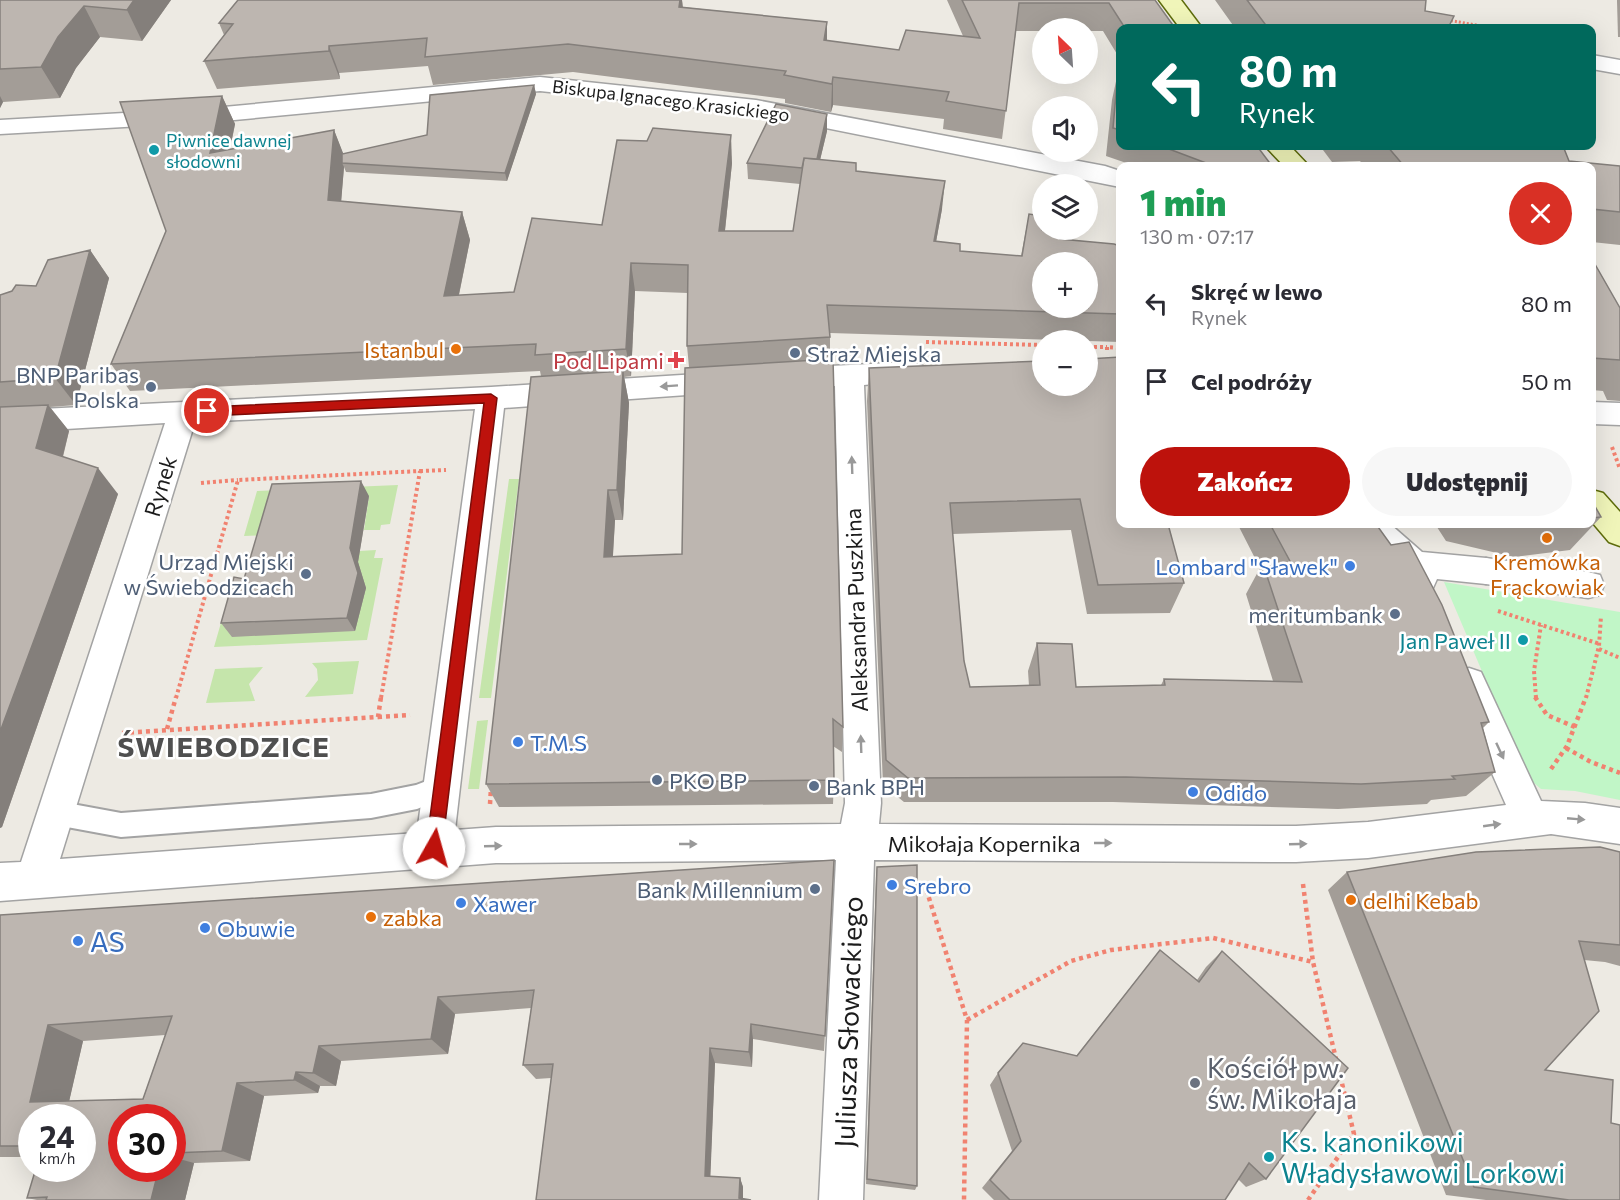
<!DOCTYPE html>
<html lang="pl">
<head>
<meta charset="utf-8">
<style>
	body { margin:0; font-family:Commissioner,sans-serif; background:#f7f7f7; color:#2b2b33; height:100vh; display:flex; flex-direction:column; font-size:22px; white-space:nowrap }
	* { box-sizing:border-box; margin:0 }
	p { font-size:20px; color:#7c7c81 }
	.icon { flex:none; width:33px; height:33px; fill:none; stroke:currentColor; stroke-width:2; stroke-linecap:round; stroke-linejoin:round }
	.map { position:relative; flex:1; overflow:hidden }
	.sheet { position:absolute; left:1116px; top:162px; width:480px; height:366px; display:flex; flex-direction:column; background:#fff; border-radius:12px; box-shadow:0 6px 24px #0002 }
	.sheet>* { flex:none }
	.banner { position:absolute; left:1116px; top:24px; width:480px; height:126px; border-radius:12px; box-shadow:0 6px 24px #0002; background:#00695c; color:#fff; overflow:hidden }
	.needle { width:39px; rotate:335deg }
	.fabs { position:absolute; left:1032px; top:18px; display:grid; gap:12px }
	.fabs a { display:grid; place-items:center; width:66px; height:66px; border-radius:50%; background:#fff; box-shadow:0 6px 24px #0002; font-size:30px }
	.speed { position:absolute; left:18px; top:1104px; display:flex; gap:12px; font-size:30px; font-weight:700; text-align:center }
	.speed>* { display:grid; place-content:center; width:78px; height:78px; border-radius:50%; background:#fff; box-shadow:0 6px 24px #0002; line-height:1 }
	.speed small { font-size:15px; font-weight:400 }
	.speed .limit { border:9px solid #d22; background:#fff; color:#111 }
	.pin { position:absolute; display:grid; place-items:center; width:51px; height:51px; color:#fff; margin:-26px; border:3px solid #fff; border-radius:50%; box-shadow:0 2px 6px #0007 }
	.me { position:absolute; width:66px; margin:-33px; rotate:7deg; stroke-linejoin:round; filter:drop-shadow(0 0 4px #0008) }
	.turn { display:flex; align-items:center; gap:21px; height:126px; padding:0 24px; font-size:27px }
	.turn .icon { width:78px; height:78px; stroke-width:2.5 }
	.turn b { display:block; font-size:42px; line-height:51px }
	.round { display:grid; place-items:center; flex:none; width:63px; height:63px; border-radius:32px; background:#f7f7f7 }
	.summary { display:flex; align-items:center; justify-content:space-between; height:102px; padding:0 24px }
	h1 { font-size:36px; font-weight:800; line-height:45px; color:#1e9e55 }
	.primary-button { display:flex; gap:12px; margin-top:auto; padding:12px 24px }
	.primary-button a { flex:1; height:69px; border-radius:36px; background:#bd120c; color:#fff; font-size:24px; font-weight:800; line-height:69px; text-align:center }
	.primary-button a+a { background:#f7f7f7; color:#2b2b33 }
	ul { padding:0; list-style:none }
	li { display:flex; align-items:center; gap:18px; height:78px; padding:0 24px }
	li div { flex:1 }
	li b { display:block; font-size:22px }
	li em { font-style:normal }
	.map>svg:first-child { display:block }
	.grass { fill:#c5e5ab }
	.park { fill:#c1f6c7 }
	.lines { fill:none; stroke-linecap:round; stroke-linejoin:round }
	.service-casing { stroke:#a3a3a3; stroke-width:4 }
	.pedestrian-casing { stroke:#a3a3a3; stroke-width:3 }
	.minor-casing { stroke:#a3a3a3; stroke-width:3 }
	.tertiary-casing { stroke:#a3a3a3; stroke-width:3 }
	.secondary-casing { stroke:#5e6c0b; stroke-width:3 }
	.path-far2 { stroke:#f18270; stroke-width:3; stroke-dasharray:2 2; stroke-linecap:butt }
	.path-far1 { stroke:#f18270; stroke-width:4; stroke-dasharray:3 3; stroke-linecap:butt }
	.path { stroke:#f18270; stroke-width:4.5; stroke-dasharray:4 4; stroke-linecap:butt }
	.service { fill:#fff; fill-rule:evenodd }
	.pedestrian { fill:#fff; fill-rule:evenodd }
	.minor { fill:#fff; fill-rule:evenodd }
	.tertiary { fill:#fff; fill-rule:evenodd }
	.secondary { fill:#f0f5b9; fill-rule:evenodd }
	.wall { fill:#a39d97; fill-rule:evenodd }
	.shaded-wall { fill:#847f7b }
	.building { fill:#bdb6b0; stroke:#847f7b; stroke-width:1.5; fill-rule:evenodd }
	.oneway { fill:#999 }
	.route { fill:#bd120c; stroke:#7b0c08; stroke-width:1.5 }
	.culture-dot { fill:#0f9aa8; stroke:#fff; stroke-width:2 }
	.food-dot { fill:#e8710a; stroke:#fff; stroke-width:2 }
	.service-dot { fill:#5c6f8a; stroke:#fff; stroke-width:2 }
	.health-dot { fill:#e0444e; stroke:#fff; stroke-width:2 }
	.shop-dot { fill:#3f7fe0; stroke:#fff; stroke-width:2 }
	.worship-dot { fill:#6b7280; stroke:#fff; stroke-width:2 }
	.labels { text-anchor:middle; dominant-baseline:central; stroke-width:5; stroke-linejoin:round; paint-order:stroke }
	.far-street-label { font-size:18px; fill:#1c1c1c; stroke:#fff }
	.far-culture-label { font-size:18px; fill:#0d838f; stroke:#fff; text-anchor:start }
	.food-label { font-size:22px; fill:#c56008; stroke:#fff; text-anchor:start }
	.service-label { font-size:22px; fill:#4e5e75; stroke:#fff; text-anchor:end }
	.health-label { font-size:22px; fill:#be3a42; stroke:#fff; text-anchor:end }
	.street-label { font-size:22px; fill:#1c1c1c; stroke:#fff }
	.shop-label { font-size:22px; fill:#366cbe; stroke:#fff; text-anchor:start }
	.culture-label { font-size:22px; fill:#0d838f; stroke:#fff; text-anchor:end }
	.near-shop-label { font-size:27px; fill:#366cbe; stroke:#fff; text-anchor:start }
	.near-street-label { font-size:27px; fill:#1c1c1c; stroke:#fff }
	.near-worship-label { font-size:27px; fill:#5b616d; stroke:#fff; text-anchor:start }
	.near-culture-label { font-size:27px; fill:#0d838f; stroke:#fff; text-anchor:start }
	.district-label { font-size:28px; font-weight:bold; letter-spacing:1.5px; fill:#4f4f4f; stroke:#fff }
</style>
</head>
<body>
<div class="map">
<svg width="1620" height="1200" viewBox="0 0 1620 1200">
	<rect width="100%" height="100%" fill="#edeae3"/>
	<g class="grass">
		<path d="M509 479H519L491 698H479Z"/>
		<path d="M398 485 390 524 381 525 380 530H364L369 496H363L271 535 244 536 257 491Z"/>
		<path d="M376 550 374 558H383L367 640 214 647 231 588H246L323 632 355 630 363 592 351 587 359 551Z"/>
		<path d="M359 661 353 694 305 697 318 680 317 669 312 663Z"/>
		<path d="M263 667 249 684 255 701 206 703 215 669Z"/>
		<path d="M488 720 479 789H468L477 721Z"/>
	</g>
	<path class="park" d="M1444 582 1620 612V800L1575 791 1541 789 1527 777Z"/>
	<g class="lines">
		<defs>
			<path id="service" d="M442 775 451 779 455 787 451 795 417 809 371 818 121 837 56 825 47 821 43 813 47 805 56 801 121 813 371 794 416 785Z"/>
			<path id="pedestrian" d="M1486 558 1588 572 1600 575 1604 585 1600 595 1588 598 1486 584 1475 580 1470 571 1475 562Z"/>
			<g id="minor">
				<path d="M540 77 756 100 1105 166 1120 171V187L756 114 540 91 213 122 0 134V120L213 108Z"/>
				<path d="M912 362 922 365 926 372 922 379 864 385 881 803 879 824 1296 826 1368 822 1506 805 1452 683 1457 672 1469 668 1481 672 1541 801 1585 803 1620 808V844L1551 834 1368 858 1296 862 874 860 863 1200H819L836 860 496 863 0 901V863L21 862 165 423 0 433V411L491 387 729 372 739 375 743 382 739 389 729 392 504 408 455 830 496 827 841 824 845 803 835 386 789 388 779 385 775 378 779 371 789 368ZM475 409 417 833 60 859 195 422Z"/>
				<path d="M1355 524H1390L1422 552 1486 558 1497 562 1502 571 1497 580 1486 584 1437 579 1433 588 1421 592 1409 588 1402 572 1359 533Z"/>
			</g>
			<g id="tertiary">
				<path d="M1592 55 1620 60V74L1592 69Z"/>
				<path d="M1592 402 1620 403V425L1592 424Z"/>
			</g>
			<g id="secondary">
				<path d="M1159 0H1181L1202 28H1180Z"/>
				<path d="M1265 146H1290L1309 166H1284Z"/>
				<path d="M1592 490 1603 493 1620 512V546L1609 542 1592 522Z"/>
			</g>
		</defs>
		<use href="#service" class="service-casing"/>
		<use href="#pedestrian" class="pedestrian-casing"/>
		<use href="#minor" class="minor-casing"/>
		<use href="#tertiary" class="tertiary-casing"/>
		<use href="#secondary" class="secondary-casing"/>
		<path class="path-far2" d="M1447 20 1494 28"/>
		<g class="path-far1">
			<path d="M926 342 1042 345"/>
			<path d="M1088 347H1107"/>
			<path d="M1107 350V347L1120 348"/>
			<path d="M1612 447 1620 469"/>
			<path d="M420 471 446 470"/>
			<path d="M201 483 238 480"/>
			<path d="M1498 611 1600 644"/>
			<path d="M1599 649 1620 658"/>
			<path d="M176 698 238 480 420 471 381 698"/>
			<path d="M1536 698 1534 671 1541 625"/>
			<path d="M1586 698 1599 646 1601 616"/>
		</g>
		<g class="path">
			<path d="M1535 697 1547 715 1575 727"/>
			<path d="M378 717 410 715"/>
			<path d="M167 729 176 697"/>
			<path d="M122 733 378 717 381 697"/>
			<path d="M1566 748 1591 762 1620 773"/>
			<path d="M1551 769 1567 746 1586 697"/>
			<path d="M490 804 491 788"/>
			<path d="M924 882 967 1020 964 1200"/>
			<path d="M1303 884 1313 962 1336 1059"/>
			<path d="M967 1020 1071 961 1111 950 1213 938 1313 962"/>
			<path d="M1308 1200 1354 1134 1340 1075"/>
		</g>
		<use href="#service" class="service"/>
		<use href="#pedestrian" class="pedestrian"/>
		<use href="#minor" class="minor"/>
		<use href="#tertiary" class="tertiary"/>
		<use href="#secondary" class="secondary"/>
	</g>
	<g class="wall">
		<path d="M0 0H171L142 41 100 37 76 68 60 98 3 102 0 108Z"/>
		<path d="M238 0H682L683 7 827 22V41L899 50 963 36 947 0H1155L1175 28H1120V59L1103 31H1088V28H1042V31H1016L1002 139 943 129 944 119 833 105 831 112 785 103V99L573 72 433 85 428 66 339 73 340 79 217 89 204 61 224 35 219 23Z"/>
		<path d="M1215 0H1426L1425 11 1448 28H1235Z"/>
		<path d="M1617 0H1620V37H1618L1617 1Z"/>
		<path d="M1118 72H1120V146H1257L1272 166H1135L1106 156 1112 100Z"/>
		<path d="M534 85 536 94 507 181 346 172 344 167 341 201 462 212 470 240 459 295 514 292 602 225 732 163 725 231H793L800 184 748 179 747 163 827 114V131L820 160 856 171 942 209 936 242 960 251 1021 256 1029 214 1060 239 1120 246V342L830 333V359L843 727 842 752 833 746 834 780 833 804 499 807 486 784 541 376 540 371 130 391 111 364 222 96 235 124 230 150 334 130 343 154 427 135ZM635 291 688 293 687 346 689 367 682 554 613 556 615 520H623L629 403 624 377 631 376Z"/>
		<path d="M1320 146H1563L1569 161 1620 166V245L1592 242V166H1364L1360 161 1332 162Z"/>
		<path d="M90 250 109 278 76 405 50 407 69 431 63 457 118 494 2 827 0 828V295L36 286Z"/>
		<path d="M1592 259 1620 308V401L1607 400 1603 391 1592 390Z"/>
		<path d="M869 368 1120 524H1376L1489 722 1483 728 1495 772 1466 796 1431 800 1427 804 1338 809 1113 802H904L883 785 867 401ZM1238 525 1260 568 1246 594 1273 681 1164 679 1161 685 1076 687 1037 643 1028 671 1029 686 970 687 964 661 953 534 1071 530 1087 614 1170 613 1184 583 1169 527Z"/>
		<path d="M369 496 358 562 366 588 355 631 232 637 221 623 244 579Z"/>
		<path d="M1592 501 1601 517 1570 550 1514 557 1446 541 1435 524H1592Z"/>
		<path d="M1620 852V966L1605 962 1584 960 1545 1070 1611 1123 1620 1200H1486L1446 1195 1328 890 1347 872Z"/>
		<path d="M834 860 824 1051 753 1039 752 1067 715 1063 710 1177 740 1178 743 1187 536 1200 551 1078 536 1079 523 1065 531 1008 455 1014 448 1054 341 1061 336 1086H320L318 1093 264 1096 250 1161 194 1163 185 1200H37L27 1198 82 1168 32 1118V1157H0V915ZM165 1035 143 1099 69 1101 83 1041ZM122 1118H172V1168Z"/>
		<path d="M877 867 917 1186 915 1190 866 1184 876 877Z"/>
		<path d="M1160 950 1197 980 1206 967 1222 951 1266 1179 1246 1187 1238 1179 1225 1200H994L982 1188 1012 1151 990 1085 998 1073 1076 1056Z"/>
	</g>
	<g class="shaded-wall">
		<path d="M134 0H171L142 41 127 10Z"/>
		<path d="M680 0H682L683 13 679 7Z"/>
		<path d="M84 6 100 37 76 68 60 98 41 67 58 37Z"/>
		<path d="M827 22V50L824 40Z"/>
		<path d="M329 46 339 73 340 79 329 51Z"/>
		<path d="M833 77V105L831 112 832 84Z"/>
		<path d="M534 85 536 94 507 181 505 173Z"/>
		<path d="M0 96 3 102 0 108Z"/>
		<path d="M222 96 235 124 223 181 210 153Z"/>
		<path d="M827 114V131L814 185 815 169Z"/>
		<path d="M334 130 345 158 342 163 344 167 339 228 328 200Z"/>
		<path d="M731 135 732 163 722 258 719 231Z"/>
		<path d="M945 181 942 209 931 269 934 241Z"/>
		<path d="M462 212 470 240 453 323 444 296Z"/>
		<path d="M90 250 109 278 76 405 55 378Z"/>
		<path d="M631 263 635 291 631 376 626 349Z"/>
		<path d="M623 371 629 403 623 520 617 490Z"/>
		<path d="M48 405 69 431 58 475 36 448Z"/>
		<path d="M98 468 118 494 2 827 0 828V732Z"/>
		<path d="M361 481 369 496 358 562 366 588 355 631 347 618 350 548Z"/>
		<path d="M608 490 615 520 611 585 604 557Z"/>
		<path d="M438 997 455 1014 448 1054 431 1039Z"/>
		<path d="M751 1024 753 1039 752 1067 749 1052Z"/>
		<path d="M48 1025 83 1041 66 1115 30 1102Z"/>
		<path d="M319 1046 341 1061 336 1086 313 1073Z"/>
		<path d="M710 1048 715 1063 710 1186 705 1176Z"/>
		<path d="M296 1072 320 1086 318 1093 294 1080Z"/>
		<path d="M237 1083 264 1096 250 1161 222 1151Z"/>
		<path d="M172 1157 194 1163 185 1200H151L159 1168H172Z"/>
		<path d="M740 1178 743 1187V1200L739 1198Z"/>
	</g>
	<g class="building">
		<path d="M0 0H134L127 10 84 6 58 37 41 67 0 69Z"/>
		<path d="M238 0H680L679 7 827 22 824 40 899 50 906 30 980 38 962 0H1155L1175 28H1125L1109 3H1019L1006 111 946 101 949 92 833 77 832 84 784 75 786 71 568 44 425 57 427 38 329 46V51L204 61 233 24 219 23Z"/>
		<path d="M1247 0H1426L1425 11 1454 16 1448 28H1268Z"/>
		<path d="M1118 72H1120V130L1113 128Z"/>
		<path d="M534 85 505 173 342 163V154L427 135 430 95Z"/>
		<path d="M222 96 210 153 334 130 328 200 462 212 444 296 514 292 532 218 602 225 617 140 647 141 653 128 731 135 719 231H793L804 158 856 163V171L945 181 934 241 960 244V251L1022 256 1029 214 1042 216V230H1061L1060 239 1114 244 1120 246V314L827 305 830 337 687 346 688 265 631 263 626 349 535 355 536 344 111 364 166 231 120 102ZM1042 262H1088V308H1042Z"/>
		<path d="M776 104 827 114 817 159 804 158 802 168 747 163Z"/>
		<path d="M1161 146H1257L1272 166H1214Z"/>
		<path d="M1387 146H1563L1569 161 1620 166V212L1592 209V166H1404Z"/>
		<path d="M90 250 55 378 0 382V295L12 291 16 285 36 286 48 260Z"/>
		<path d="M1592 259 1620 308V360L1592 358Z"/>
		<path d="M1120 357V524H1168L1184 583 1098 585 1080 499 950 503 964 661 970 687 1040 685 1037 643 1072 644 1076 687 1165 685 1164 679 1302 682 1263 564 1291 563 1270 524H1376L1391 545 1409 542 1442 605 1489 722 1481 723 1495 772 1452 776 1455 779 1361 784 1126 777 908 778 886 760 869 368 1042 361V386H1088V359Z"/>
		<path d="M833 359 843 727 833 719 834 780 486 784 531 377 623 371 617 490H608L604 557 682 554 685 368Z"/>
		<path d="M48 405 36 448 98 468 0 732V407Z"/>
		<path d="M361 481 350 548 358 573 347 618 221 623 234 577 244 579 272 484Z"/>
		<path d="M1592 501 1601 517 1592 518Z"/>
		<path d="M1600 847 1620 852V945L1579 941 1599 1011 1545 1070 1613 1080 1611 1123 1620 1125V1200H1569L1474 1187 1347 872 1476 852Z"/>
		<path d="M834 860 825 1036 751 1024 749 1052 710 1048 705 1176 740 1178 739 1198 751 1200H536L553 1064 523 1065 534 990 438 997 431 1039 319 1046 313 1073 296 1072 294 1080 237 1083 222 1151 172 1153V1118H122V1168H159L151 1200H46L47 1197 27 1198 36 1168H82V1118H32V1146H0V915ZM172 1016 143 1099 30 1102 48 1025Z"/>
		<path d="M917 865V1186L867 1179 877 867Z"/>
		<path d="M1160 950 1199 982 1222 951 1348 1068 1266 1179 1249 1163 1225 1200H1010L990 1180 1021 1141 998 1073 1023 1043 1077 1056Z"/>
	</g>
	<defs><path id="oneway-solid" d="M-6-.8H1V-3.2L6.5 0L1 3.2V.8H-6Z" transform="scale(1.5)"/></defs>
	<g class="oneway">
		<use href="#oneway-solid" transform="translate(669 386) rotate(176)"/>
		<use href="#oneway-solid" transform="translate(852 465) rotate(-92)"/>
		<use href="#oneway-solid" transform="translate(861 744) rotate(-92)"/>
		<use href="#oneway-solid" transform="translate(1500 751) rotate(65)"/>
		<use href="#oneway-solid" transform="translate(1576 819) rotate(5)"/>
		<use href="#oneway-solid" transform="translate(1492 825) rotate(-8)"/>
		<use href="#oneway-solid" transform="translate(1103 843)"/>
		<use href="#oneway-solid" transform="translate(688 844)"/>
		<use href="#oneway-solid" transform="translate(1298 844) rotate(-2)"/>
		<use href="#oneway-solid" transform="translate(493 846) rotate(-2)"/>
	</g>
	<path class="route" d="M491 394 497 398 442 848 440 854 434 856 429 854 426 848 484 403 207 416 201 411 207 407Z"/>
	<g class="culture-dot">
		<circle cx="154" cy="150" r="6"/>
		<circle cx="1523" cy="640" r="6"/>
		<circle cx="1269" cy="1157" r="6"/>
	</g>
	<g class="food-dot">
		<circle cx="456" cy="349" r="6"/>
		<circle cx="1547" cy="538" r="6"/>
		<circle cx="1351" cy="900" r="6"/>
		<circle cx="371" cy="917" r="6"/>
	</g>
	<g class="service-dot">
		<circle cx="795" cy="353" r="6"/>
		<circle cx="151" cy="387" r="6"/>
		<circle cx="306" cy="574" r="6"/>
		<circle cx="1395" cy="614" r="6"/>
		<circle cx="657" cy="780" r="6"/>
		<circle cx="814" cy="786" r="6"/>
		<circle cx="815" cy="889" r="6"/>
	</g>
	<path class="health-dot" d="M673 351h6v6h6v6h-6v6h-6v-6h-6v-6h6z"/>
	<g class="shop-dot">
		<circle cx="1350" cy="566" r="6"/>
		<circle cx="518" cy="742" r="6"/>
		<circle cx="1193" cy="792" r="6"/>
		<circle cx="892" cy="885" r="6"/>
		<circle cx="461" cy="903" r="6"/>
		<circle cx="205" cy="928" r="6"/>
		<circle cx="78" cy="941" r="6"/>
	</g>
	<circle class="worship-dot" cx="1195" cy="1083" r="6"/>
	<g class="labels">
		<g class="far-street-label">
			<text transform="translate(671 100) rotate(7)">Biskupa Ignacego Krasickiego</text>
		</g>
		<g class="far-culture-label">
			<text x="166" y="140">Piwnice dawnej<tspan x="166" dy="21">słodowni</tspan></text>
		</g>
		<g class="food-label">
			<text x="444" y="349" text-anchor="end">Istanbul</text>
			<text x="1547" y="561" text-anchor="middle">Kremówka<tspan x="1547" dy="25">Frąckowiak</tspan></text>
			<text x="1363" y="900">delhi Kebab</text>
			<text x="383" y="917">zabka</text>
		</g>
		<g class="service-label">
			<text x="807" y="353" text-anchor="start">Straż Miejska</text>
			<text x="139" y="374">BNP Paribas<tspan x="139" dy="25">Polska</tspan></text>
			<text x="294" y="561">Urząd Miejski<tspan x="294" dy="25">w Świebodzicach</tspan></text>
			<text x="1383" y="614">meritumbank</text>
			<text x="669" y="780" text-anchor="start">PKO BP</text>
			<text x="826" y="786" text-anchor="start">Bank BPH</text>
			<text x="803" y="889">Bank Millennium</text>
		</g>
		<g class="health-label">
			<text x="664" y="360">Pod Lipami</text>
		</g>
		<g class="street-label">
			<text transform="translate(160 486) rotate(-73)">Rynek</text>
			<text transform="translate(856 610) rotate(-92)">Aleksandra Puszkina</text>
			<text x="984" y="843">Mikołaja Kopernika</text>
		</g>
		<g class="shop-label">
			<text x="1338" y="566" text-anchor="end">Lombard "Sławek"</text>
			<text x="530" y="742">T.M.S</text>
			<text x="1205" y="792">Odido</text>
			<text x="904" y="885">Srebro</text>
			<text x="473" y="903">Xawer</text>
			<text x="217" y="928">Obuwie</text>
		</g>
		<g class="culture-label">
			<text x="1511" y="640">Jan Paweł II</text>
		</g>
		<g class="near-shop-label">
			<text x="90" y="941">AS</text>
		</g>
		<g class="near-street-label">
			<text transform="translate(848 1022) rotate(-88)">Juliusza Słowackiego</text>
		</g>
		<g class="near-worship-label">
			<text x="1207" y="1067">Kościół pw.<tspan x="1207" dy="31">św. Mikołaja</tspan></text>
		</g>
		<g class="near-culture-label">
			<text x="1281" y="1141">Ks. kanonikowi<tspan x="1281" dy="31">Władysławowi Lorkowi</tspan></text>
		</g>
		<g class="district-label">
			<text x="224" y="746">ŚWIEBODZICE</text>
		</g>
	</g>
</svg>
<div class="fabs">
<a><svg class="needle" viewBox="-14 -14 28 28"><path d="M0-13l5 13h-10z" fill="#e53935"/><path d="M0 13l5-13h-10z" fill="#7c7c81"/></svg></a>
<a><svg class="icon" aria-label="sound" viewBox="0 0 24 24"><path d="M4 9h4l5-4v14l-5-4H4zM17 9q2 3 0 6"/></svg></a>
<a><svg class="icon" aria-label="layers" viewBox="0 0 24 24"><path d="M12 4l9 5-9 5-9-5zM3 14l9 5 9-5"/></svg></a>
<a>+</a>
<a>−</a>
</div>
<div class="speed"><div>24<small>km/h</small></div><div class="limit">30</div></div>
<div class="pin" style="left:207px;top:411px;background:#d93025"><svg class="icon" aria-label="arrive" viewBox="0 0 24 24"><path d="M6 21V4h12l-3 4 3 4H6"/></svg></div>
<svg class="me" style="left:434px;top:848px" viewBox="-20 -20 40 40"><circle r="19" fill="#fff"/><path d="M0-13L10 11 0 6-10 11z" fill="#bd120c"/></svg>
<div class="banner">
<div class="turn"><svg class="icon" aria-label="left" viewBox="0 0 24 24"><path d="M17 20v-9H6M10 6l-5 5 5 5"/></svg><div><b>80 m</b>Rynek</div></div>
</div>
<section class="sheet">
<div class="summary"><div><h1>1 min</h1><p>130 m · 07:17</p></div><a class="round" style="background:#d93025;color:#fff"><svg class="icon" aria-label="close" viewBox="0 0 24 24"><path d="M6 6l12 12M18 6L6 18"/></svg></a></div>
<ul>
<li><svg class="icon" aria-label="left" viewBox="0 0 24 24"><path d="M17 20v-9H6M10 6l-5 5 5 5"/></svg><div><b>Skręć w lewo</b><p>Rynek</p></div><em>80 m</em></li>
<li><svg class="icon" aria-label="arrive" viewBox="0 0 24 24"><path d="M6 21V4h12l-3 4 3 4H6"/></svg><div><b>Cel podróży</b></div><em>50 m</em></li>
</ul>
<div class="primary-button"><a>Zakończ</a><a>Udostępnij</a></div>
</section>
</div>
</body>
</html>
